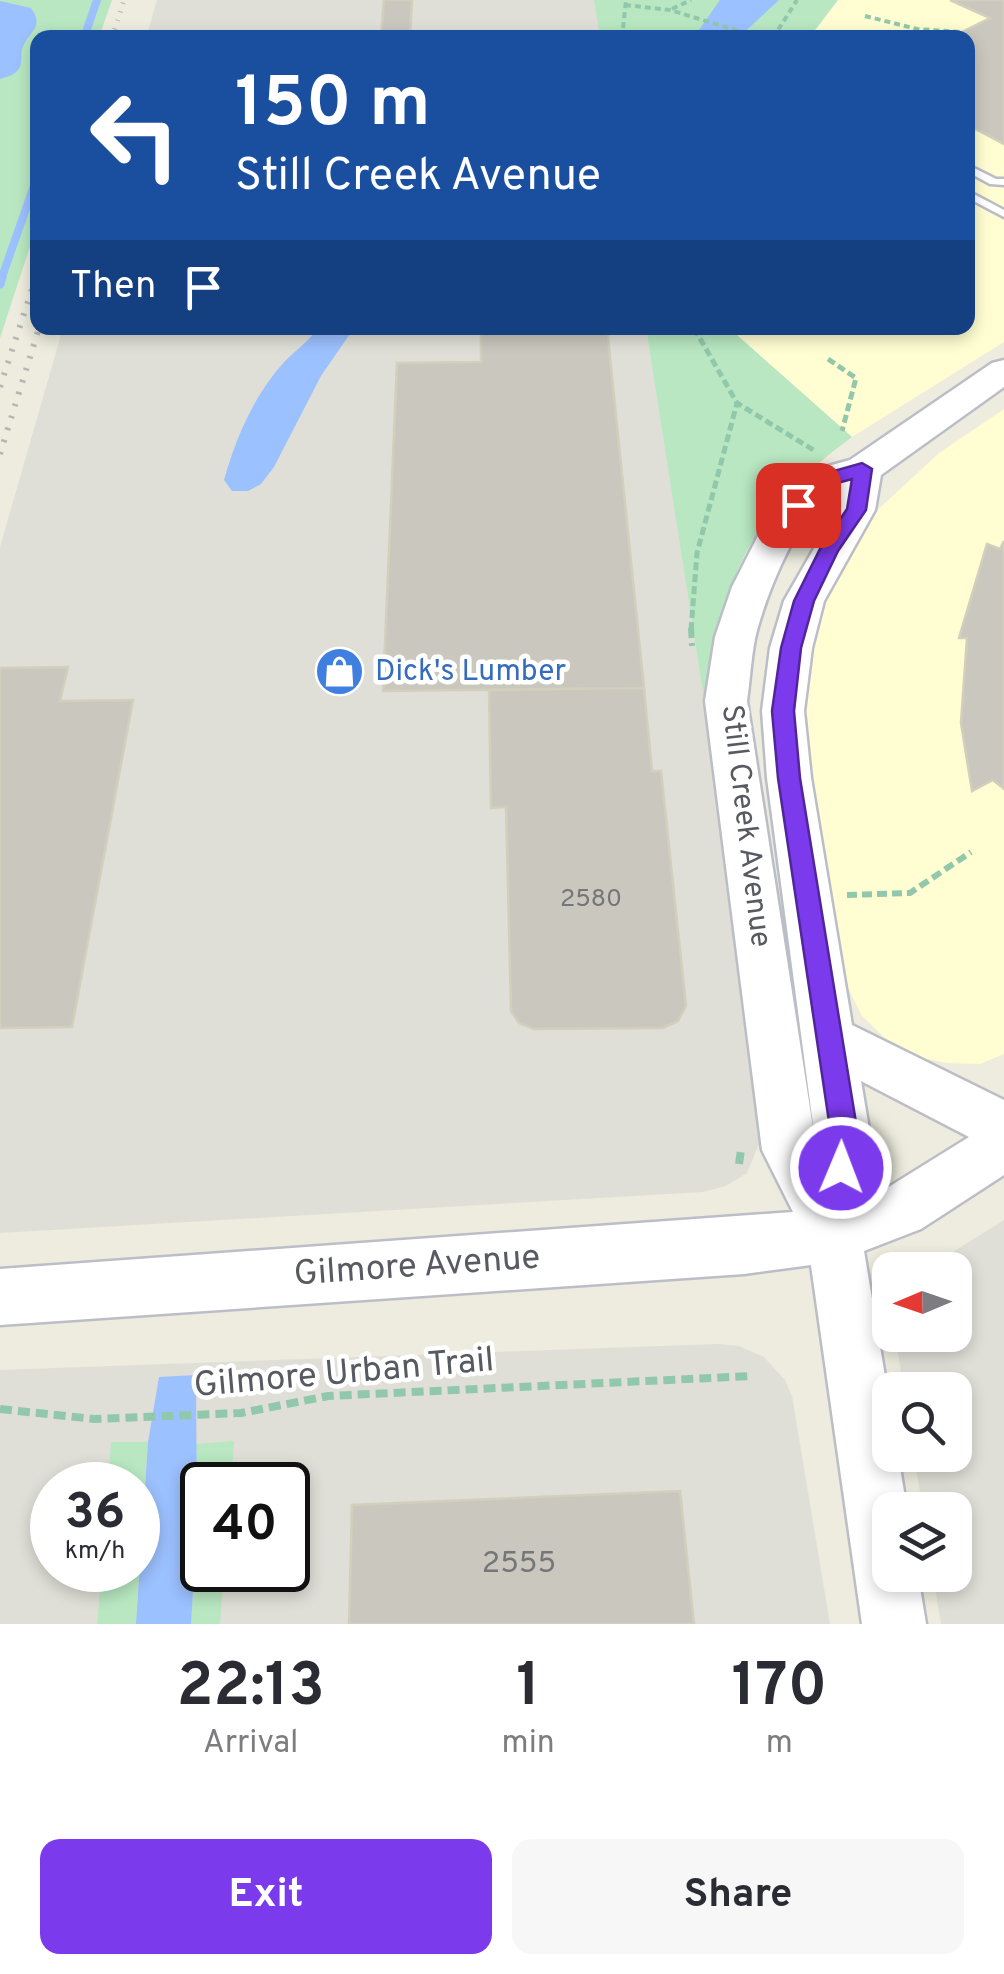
<!DOCTYPE html>
<html lang="en">
<head>
<meta charset="utf-8">
<style>
	body { margin:0; font-family:Overpass,sans-serif; background:#f7f7f7; color:#2b2b33; height:100vh; display:flex; flex-direction:column; font-size:38px; white-space:nowrap }
	* { box-sizing:border-box; margin:0 }
	p { font-size:32px; color:#7c7c81 }
	.icon { flex:none; width:55px; height:55px; fill:none; stroke:currentColor; stroke-width:2; stroke-linecap:round; stroke-linejoin:round }
	.map { position:relative; height:1624px; overflow:hidden }
	.panel { display:flex; flex-direction:column; background:#fff; flex:1 }
	.panel>* { flex:none }
	.top-card { position:absolute; left:30px; top:30px; width:945px; height:305px; border-radius:20px; box-shadow:0 5px 15px #0003; background:#1a4fa0; color:#fff; overflow:hidden }
	.needle { width:65px; rotate:268deg }
	.buttons { position:absolute; left:872px; top:1252px; display:grid; gap:20px }
	.buttons a { display:grid; place-items:center; width:100px; height:100px; border-radius:20px; background:#fff; box-shadow:0 5px 15px #0003; font-size:50px }
	.speed { position:absolute; left:30px; top:1462px; display:flex; gap:20px; font-size:50px; font-weight:700; text-align:center }
	.speed>* { display:grid; place-content:center; width:130px; height:130px; border-radius:50%; background:#fff; box-shadow:0 5px 15px #0003; line-height:1 }
	.speed small { font-size:25px; font-weight:400 }
	.speed .limit { border:5px solid #111; border-radius:15px; background:#fff; color:#111 }
	.pin { position:absolute; display:grid; place-items:center; width:85px; height:85px; color:#fff; margin:-42px; border-radius:20px; box-shadow:0 5px 15px #0006 }
	.me { position:absolute; width:110px; margin:-55px; rotate:1deg; stroke-linejoin:round; filter:drop-shadow(0 0 8px #0008) }
	.turn { display:flex; align-items:center; gap:35px; height:210px; padding:0 40px; font-size:45px }
	.turn .icon { width:130px; height:130px; stroke-width:2.5 }
	.turn b { display:block; font-size:70px; line-height:85px }
	.then { display:flex; align-items:center; height:95px; padding:0 40px; background:#0003; gap:20px; font-size:38px }
	.eta { display:flex; justify-content:space-evenly; align-items:center; height:170px; text-align:center }
	.eta b { font-size:60px; font-weight:700; line-height:70px }
	.action { display:flex; gap:20px; margin-top:auto; padding:20px 40px }
	.action a { flex:1; height:115px; border-radius:20px; background:#7c3aed; color:#fff; font-size:40px; font-weight:700; line-height:115px; text-align:center }
	.action a+a { background:#f7f7f7; color:#2b2b33 }
	.map>svg:first-child { display:block }
	.commercial { fill:#fffdd1 }
	.industrial { fill:#e0dfd7; fill-rule:evenodd }
	.green { fill:#b8e7c1 }
	.water { fill:#9cc1ff }
	.lines { fill:none; stroke-linecap:round; stroke-linejoin:round }
	.stream-far1 { stroke:#9cc1ff; stroke-width:8 }
	.stream { stroke:#9cc1ff; stroke-width:9 }
	.building { fill:#cac8be; stroke:#d2cfbd; stroke-width:2.5 }
	.lane-casing { stroke:#bcbdc4; stroke-width:5 }
	.secondary-casing { stroke:#bcbec7; stroke-width:5 }
	.path-far3 { stroke:#91c8ab; stroke-width:4; stroke-dasharray:6 4; stroke-linecap:butt }
	.path-far2 { stroke:#91c8ab; stroke-width:5; stroke-dasharray:8 4; stroke-linecap:butt }
	.path-far1 { stroke:#91c8ab; stroke-width:6; stroke-dasharray:10 5; stroke-linecap:butt }
	.path { stroke:#91c8ab; stroke-width:8; stroke-dasharray:12 6; stroke-linecap:butt }
	.lane { fill:#fff; fill-rule:evenodd }
	.secondary { fill:#fff; fill-rule:evenodd }
	.rail-far1 { stroke:#b5b6b6; stroke-width:5; stroke-dasharray:1 8; stroke-linecap:butt }
	.rail { stroke:#b5b6b6; stroke-width:6; stroke-dasharray:2.5 10; stroke-linecap:butt }
	.route { fill:#7c3aed; stroke:#51269a; stroke-width:2.5 }
	.labels { text-anchor:middle; dominant-baseline:central; stroke-width:9; stroke-linejoin:round; paint-order:stroke }
	.number-label { font-size:25px; fill:#747678 }
	.shop-label { font-size:30px; fill:#366cbe; stroke:#fff; text-anchor:start }
	.street-label { font-size:30px; fill:#585a61; stroke:#fff }
	.near-number-label { font-size:30px; fill:#747678 }
	.near-street-label { font-size:35px; fill:#585a61; stroke:#fff }
</style>
</head>
<body>
<div class="map">
<svg width="1004" height="1624" viewBox="0 0 1004 1624">
	<rect width="100%" height="100%" fill="#edecde"/>
	<g class="commercial">
		<path d="M805 0H1004V342L852 437 729 328H968V38L768 37Z"/>
		<path d="M1004 409V1054L980 1064 947 1063 918 1057 886 1039 862 1016 848 988 806 774 805 669 824 600 840 561 873 514 939 453Z"/>
	</g>
	<g class="industrial">
		<path d="M157 0H595L601 38H146Z"/>
		<path d="M63 328H646L711 744 761 1126 760 1142 747 1173 726 1186 703 1192 0 1233V547Z"/>
		<path d="M1004 1220V1624H941L933 1575H955V1510H923L914 1455H955V1390H904L895 1335H955V1270H924Z"/>
		<path d="M718 1344 739 1346 764 1357 785 1380 792 1396 830 1624H0V1370ZM52 1485H138V1570H52ZM202 1485H288V1570H202Z"/>
	</g>
	<g class="green">
		<path d="M0 0H112L99 37 38 38 37 225 0 338Z"/>
		<path d="M594 0H838L809 38 600 37Z"/>
		<path d="M646 328H729L852 437C741 517 705 609 711 744Z"/>
		<path d="M234 1441 231 1485H202V1570H224L220 1624H191L197 1525 196 1444Z"/>
		<path d="M111 1442H148L136 1624H97L102 1570H138V1485H108Z"/>
	</g>
	<g class="water">
		<path d="M720 0H779L739 37H694Z"/>
		<path d="M0 1 31 8C46 29 27 31 22 50 20 59 24 66 15 73 11 76 5 77 0 79Z"/>
		<path d="M318 328H354L321 376 274 467 261 484 248 491H232L224 480C236 437 254 395 285 361 296 350 309 341 318 328Z"/>
		<path d="M196 1375 197 1525 191 1624H136L148 1442 159 1377Z"/>
	</g>
	<g class="lines">
		<g class="stream-far1">
			<path d="M84 38 97 0"/>
			<path d="M1 280 38 174"/>
		</g>
		<path class="stream" d="M0 284 2 277"/>
	</g>
	<g class="building">
		<path d="M384 0H412L410 38H381Z"/>
		<path d="M950 0H1004V144L968 125V38H950L990 18Z"/>
		<path d="M481 328H607L644 688 383 691 397 363 481 362Z"/>
		<path d="M1004 541V789L993 780 972 791 961 723 967 638H959L987 544 1000 549Z"/>
		<path d="M68 667 60 701 133 700 72 1027 0 1028V668Z"/>
		<path d="M644 688 652 771H661L686 1006 678 1021 663 1028 534 1029 519 1023 511 1011 506 807 491 808 489 690Z"/>
		<path d="M680 1491 694 1624H349L352 1505Z"/>
	</g>
	<g class="lines">
		<defs>
			<g id="lane">
				<path d="M968 165 996 179H1004V185L990 184 968 172Z"/>
				<path d="M968 191 1004 210V217L968 198Z"/>
			</g>
			<path id="secondary" d="M1004 360V387L881 475 875 510 824 601 812 648 804 711 811 778 852 1025 1004 1100V1175L921 1229 864 1251 890 1406V1455H898L907 1510H890V1575H918L926 1624H862L811 1265 744 1274 0 1325V1269L793 1212 762 1150 705 701 715 637 732 587 767 518 803 473 850 460 992 363ZM841 488 837 508 784 601 770 648 762 711 767 778 816 1147 747 701C750 681 751 659 755 639 763 601 803 498 841 488ZM861 1081 969 1137 887 1188 865 1196 870 1135Z"/>
		</defs>
		<use href="#lane" class="lane-casing"/>
		<use href="#secondary" class="secondary-casing"/>
		<g class="path-far3">
			<path d="M625 5 670 10 761 38"/>
			<path d="M672 9 691 0"/>
			<path d="M865 16 917 29 960 32"/>
			<path d="M622 38 626 0"/>
			<path d="M773 38 797 0"/>
		</g>
		<g class="path-far2">
			<path d="M694 328 737 403 815 451"/>
			<path d="M828 359 856 378 842 431"/>
			<path d="M691 630 697 553 737 403"/>
		</g>
		<g class="path-far1">
			<path d="M691 628 692 646"/>
			<path d="M847 895 910 893 971 852"/>
		</g>
		<g class="path">
			<path d="M739 1164 741 1150"/>
			<path d="M0 1409 94 1419 241 1413 328 1396 753 1376"/>
		</g>
		<use href="#lane" class="lane"/>
		<use href="#secondary" class="secondary"/>
		<g class="rail-far1">
			<path d="M112 38 124 0"/>
			<path d="M35 280 38 270"/>
		</g>
		<g class="rail">
			<path d="M0 387 36 277"/>
			<path d="M0 454 39 328"/>
		</g>
	</g>
	<path class="route" d="M862 463 872 469 866 510 838 551 814 601 801 648 794 711 800 778 858 1135 850 1177 841 1181 831 1177 827 1168 831 1135 778 778 772 711 781 648 794 601 820 549 847 509 852 479 823 487 805 510H792L789 505 809 478Z"/>
	<defs>
		<symbol id="shop-disc" viewBox="-11 -11 22 22"><circle r="9.5" fill="#3f7fe0" stroke="#fff"/><path d="M-5-2.5h2.3a2.7 3.5 0 0 1 5.4 0H5L5.5 6h-11ZM-1.5-2.5h3a1.5 2.3 0 0 0-3 0Z" fill="#fff"/></symbol>
	</defs>
	<g fill-rule="evenodd">
		<use href="#shop-disc" x="312" y="644" width="55" height="55"/>
	</g>
	<g class="labels">
		<g class="number-label">
			<text x="591" y="900">2580</text>
		</g>
		<g class="shop-label">
			<text x="375" y="672">Dick's Lumber</text>
		</g>
		<g class="street-label">
			<text transform="translate(745 826) rotate(83)">Still Creek Avenue</text>
		</g>
		<g class="near-number-label">
			<text x="519" y="1564">2555</text>
		</g>
		<g class="near-street-label">
			<text transform="translate(417 1267) rotate(-4)">Gilmore Avenue</text>
			<text transform="translate(344 1374) rotate(-5)">Gilmore Urban Trail</text>
		</g>
	</g>
</svg>
<div class="buttons">
<a><svg class="needle" viewBox="-14 -14 28 28"><path d="M0-13l5 13h-10z" fill="#e53935"/><path d="M0 13l5-13h-10z" fill="#7c7c81"/></svg></a>
<a><svg class="icon" aria-label="search" viewBox="0 0 24 24"><circle cx="10" cy="10" r="6"/><path d="M15 15l6 6"/></svg></a>
<a><svg class="icon" aria-label="layers" viewBox="0 0 24 24"><path d="M12 4l9 5-9 5-9-5zM3 14l9 5 9-5"/></svg></a>
</div>
<div class="speed"><div>36<small>km/h</small></div><div class="limit">40</div></div>
<div class="pin" style="left:798px;top:505px;background:#d93025"><svg class="icon" aria-label="arrive" viewBox="0 0 24 24"><path d="M6 21V4h12l-3 4 3 4H6"/></svg></div>
<svg class="me" style="left:841px;top:1168px" viewBox="-20 -20 40 40"><circle r="17" fill="#7c3aed" stroke="#fff" stroke-width="3"/><path d="M0-11L8 9 0 5-8 9z" fill="#fff"/></svg>
<div class="top-card">
<div class="turn"><svg class="icon" aria-label="left" viewBox="0 0 24 24"><path d="M17 20v-9H6M10 6l-5 5 5 5"/></svg><div><b>150 m</b>Still Creek Avenue</div></div>
<div class="then">Then<svg class="icon" aria-label="arrive" viewBox="0 0 24 24"><path d="M6 21V4h12l-3 4 3 4H6"/></svg></div>
</div>
</div>
<section class="panel">
<div class="eta">
<div><b>22:13</b><p>Arrival</p></div>
<div><b>1</b><p>min</p></div>
<div><b>170</b><p>m</p></div>
</div>
<div class="action"><a>Exit</a><a>Share</a></div>
</section>
</body>
</html>
